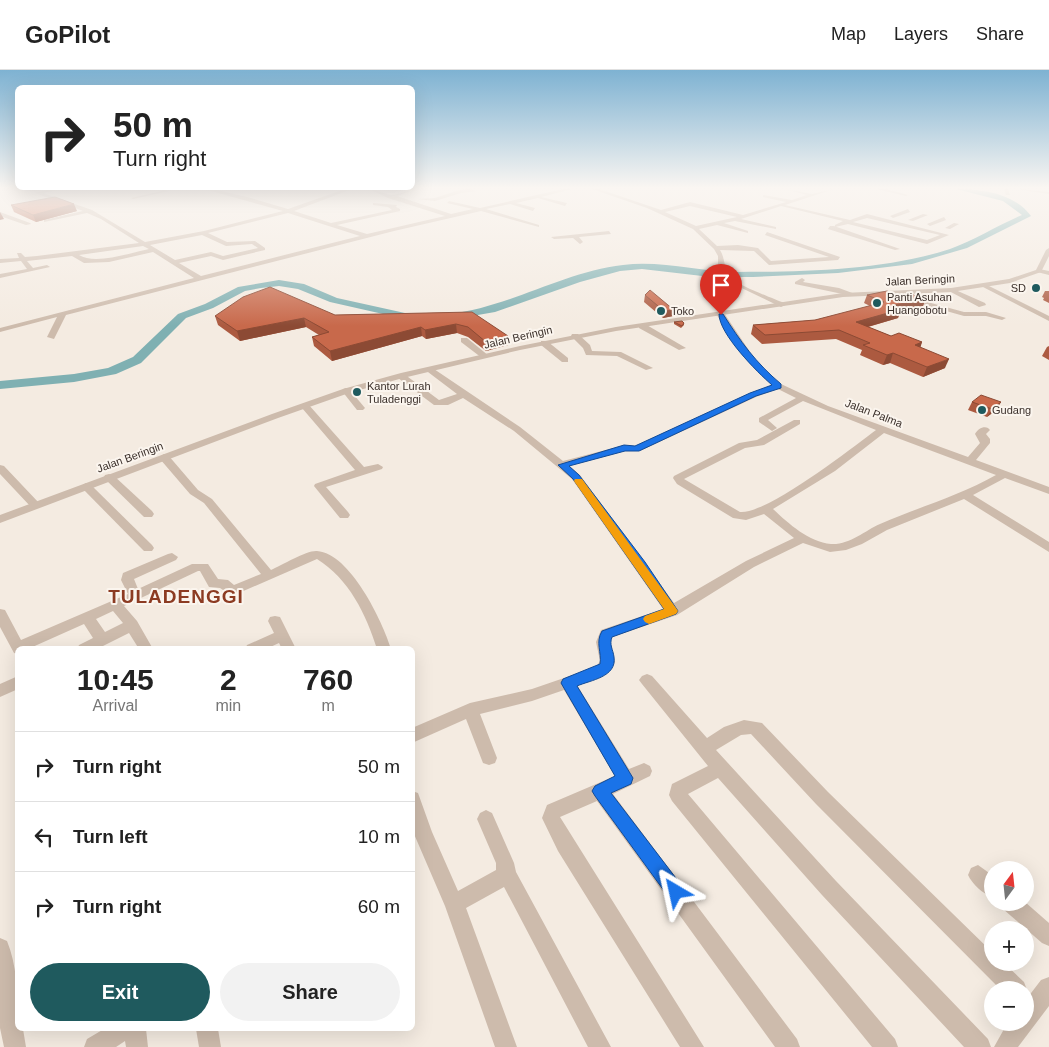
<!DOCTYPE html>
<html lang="en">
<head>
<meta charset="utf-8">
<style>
	body { margin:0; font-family:Arial,sans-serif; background:#f2f2f2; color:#222; height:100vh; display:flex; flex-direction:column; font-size:19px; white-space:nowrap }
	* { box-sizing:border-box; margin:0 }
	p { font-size:16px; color:#767676 }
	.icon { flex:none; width:28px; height:28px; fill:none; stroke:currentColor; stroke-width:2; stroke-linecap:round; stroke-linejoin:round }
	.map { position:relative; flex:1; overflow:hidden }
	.sheet { position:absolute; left:15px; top:576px; width:400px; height:385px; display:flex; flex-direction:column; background:#fff; border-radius:8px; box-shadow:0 5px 20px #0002 }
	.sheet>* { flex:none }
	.guide { position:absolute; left:15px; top:15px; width:400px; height:105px; border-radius:8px; box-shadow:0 5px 20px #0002; background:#fff; color:#222; overflow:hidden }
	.needle { width:32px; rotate:15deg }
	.buttons { position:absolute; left:984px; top:791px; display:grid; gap:10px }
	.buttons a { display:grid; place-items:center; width:50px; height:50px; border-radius:50%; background:#fff; box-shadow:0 5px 20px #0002; font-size:25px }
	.pin { position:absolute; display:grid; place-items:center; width:42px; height:42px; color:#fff; margin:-51px -21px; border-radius:50% 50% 50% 0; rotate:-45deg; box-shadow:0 0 5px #0007 }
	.pin .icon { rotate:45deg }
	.me { position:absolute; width:55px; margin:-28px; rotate:324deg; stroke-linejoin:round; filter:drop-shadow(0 0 4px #0008) }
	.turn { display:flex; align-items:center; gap:18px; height:105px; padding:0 15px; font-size:22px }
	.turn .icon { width:65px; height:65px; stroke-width:2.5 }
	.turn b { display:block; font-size:35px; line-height:42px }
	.eta { display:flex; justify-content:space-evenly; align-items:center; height:85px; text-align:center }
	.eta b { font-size:30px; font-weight:700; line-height:35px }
	.action { display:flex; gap:10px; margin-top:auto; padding:10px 15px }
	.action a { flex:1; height:58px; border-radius:30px; background:#1f5a5e; color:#fff; font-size:20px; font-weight:700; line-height:58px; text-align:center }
	.action a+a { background:#f2f2f2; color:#222 }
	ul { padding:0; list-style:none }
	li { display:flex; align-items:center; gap:15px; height:70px; padding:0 15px; border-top:1px solid #e0e0e0 }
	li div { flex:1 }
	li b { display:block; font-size:19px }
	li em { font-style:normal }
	header { display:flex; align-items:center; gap:30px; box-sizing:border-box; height:70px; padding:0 25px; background:#fff; border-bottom:1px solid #e0e0e0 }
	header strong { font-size:24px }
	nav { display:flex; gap:28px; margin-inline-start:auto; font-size:18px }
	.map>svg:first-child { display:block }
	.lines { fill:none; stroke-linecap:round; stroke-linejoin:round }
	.river { fill:#7fb0b2; fill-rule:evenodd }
	.minor { fill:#cdbbac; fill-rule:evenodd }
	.tertiary { fill:#cdbbac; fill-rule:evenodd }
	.wall { fill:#ac5a40 }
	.shaded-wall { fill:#8c4a34 }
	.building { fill:#c8694b; stroke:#8c4a34 }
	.route { fill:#1a73e8; stroke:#114b97 }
	.slow { fill:#f59e0b }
	.poi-dot { fill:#1f5a5e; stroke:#fbf5ee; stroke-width:2 }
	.labels { text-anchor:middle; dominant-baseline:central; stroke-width:4; stroke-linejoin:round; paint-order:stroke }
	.far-street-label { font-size:11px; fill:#3b302b; stroke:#fbf5ee }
	.far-poi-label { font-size:11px; fill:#3b302b; stroke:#fbf5ee; text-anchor:start }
	.district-label { font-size:19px; font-weight:bold; letter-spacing:1px; fill:#8c3b22; stroke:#fbf5ee }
</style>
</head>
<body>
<header>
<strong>GoPilot</strong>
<nav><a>Map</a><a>Layers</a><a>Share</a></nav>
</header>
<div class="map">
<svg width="1049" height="977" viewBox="0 0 1049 977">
	<rect width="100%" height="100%" fill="#f4ebe1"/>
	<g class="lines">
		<g class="river">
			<path d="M956 119C982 119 1014 123 1031 146L967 178 912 194 838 203 753 207H711L642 199 620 201 580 212 495 242 449 250 443 247 449 244C510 237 563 202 623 195 661 190 699 202 736 202 804 202 886 200 950 179 975 170 998 155 1022 145L1003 131Z"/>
			<path d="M279 210 304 214 337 228 414 245 420 248 414 251 330 232 298 219 279 216 261 218 245 221 213 238 186 248 141 293 116 304 74 312 0 319V311L74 304 108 298 133 287 178 244 205 234 238 217Z"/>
		</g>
		<g class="minor">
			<path d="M51 119H63L43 123 92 140 145 172 204 161 283 141 204 119H213L251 128 288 139 345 119H352L294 141 331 153 392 140 388 137 373 135V133L397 135 396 137 400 139V141L337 155 367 164 445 146 388 128 369 119C377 119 385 125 392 125 400 125 408 119 416 119L397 126 451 144 473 139 447 133 449 131 480 138 563 119H572L541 127 567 133 565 136 538 128 516 133 535 138 533 141 510 134 486 139 539 155V157L481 141 394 161 66 245 54 269 47 267 57 247 0 262V258L194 208 153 182 109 192 84 193 72 186 27 191 33 198 47 195 50 197 0 208V204L27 199 21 191 0 193V189L19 188 17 183H21L25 187 37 186 139 173 101 149 87 143 44 152V150L83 141 35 123ZM288 143 360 166 201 206 179 193 211 186 223 190 265 180V178L255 171 227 172 208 163ZM202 165 226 176 252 174 258 178 223 186 211 182 175 190 150 175ZM143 176 149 179C130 183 95 195 79 185Z"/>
			<path d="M160 119 169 121 133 129 131 128 162 121Z"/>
			<path d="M469 119 477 121 461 123 435 131 417 129 435 128 459 120Z"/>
			<path d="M592 119H599L661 140 690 132 743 145 786 132 763 127V125L792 130 807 125 785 119 812 124 834 119 785 135 850 150 867 144 949 165 927 174 848 154 835 157V155L843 151 781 136 741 149 776 157V159L735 151 724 153 748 161V163L717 155 699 159 717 176 738 175 758 178 771 191 829 187 765 165 767 162 840 187 838 190 769 195 754 181 720 180C726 189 723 201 732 209 740 216 772 228 784 233L785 235 781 237 727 211 718 196V186L714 179 693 159 647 138ZM690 136 737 147 696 156 665 142ZM867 148 940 165 927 170 853 152Z"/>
			<path d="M876 119H886L908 125 906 126Z"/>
			<path d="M1004 119H1008L1010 125H1006Z"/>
			<path d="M1020 119 1049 122V124L1022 120Z"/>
			<path d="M908 139 910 142 893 148 890 146Z"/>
			<path d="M0 142 30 153 31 154 26 155 0 146Z"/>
			<path d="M923 144 928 145 913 151 908 150Z"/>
			<path d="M944 147 946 150 930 156 927 154Z"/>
			<path d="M954 153 959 154 950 159 945 158Z"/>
			<path d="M830 156H834L900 179 895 180 828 159Z"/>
			<path d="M609 161 611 164 579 167 583 172 580 174 573 168 554 169 551 167Z"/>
			<path d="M1039 199 1049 201V205L1037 202Z"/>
			<path d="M802 208 805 210 803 212 839 218 855 224 852 226 795 214V212Z"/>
			<path d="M985 214 1049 246V251L983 217V215Z"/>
			<path d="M951 218 985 233 986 235 979 237 949 221 948 220Z"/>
			<path d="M909 227 964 242H986L1006 248 1002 250 986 246H964L907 230 905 229Z"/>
			<path d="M718 243H724L760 297 781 314 828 336 968 387 980 373 975 364C978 359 983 356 988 358L990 360 986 364 990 369V373L976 390 1049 417V424L1005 408 973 425 1049 472V482L964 429 887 460 862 474 846 480 830 482 803 473 754 497 677 545 612 567 610 572 615 592C607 608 593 610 577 615L629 699 644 693 650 696 652 701 650 706 613 724 797 969 800 977H775L597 731 560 747 704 977H680L558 781 542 748 547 735 615 706 564 620 532 631 480 644 497 688 495 693 489 695 483 693 466 649 412 673V658L470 633 532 619 596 597 600 591 596 572 601 560 663 539 572 409 514 361 463 328 448 335H434L398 308V304H404L439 330 457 324 424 299 431 297 520 357 563 391 625 375 635 376 750 323 772 315C747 295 734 272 717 245ZM778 319 796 328 759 348V352L772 361 777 358 768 350 803 331 876 360C852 378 766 445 740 442L684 409 745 378 764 375 800 354V350H794L757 370 739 373 674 406 673 408 677 414 733 448 746 450 764 444 794 468 746 491 674 533 580 405 569 396 625 381H640L756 327ZM884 363 996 405C959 426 919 437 880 454 864 461 850 475 831 474 809 472 789 454 773 439L835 401Z"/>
			<path d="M639 254H645L686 278 679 280 639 258Z"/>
			<path d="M572 264H578L590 275 592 281 621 282 653 298 646 300 617 286 586 285 583 278 571 266Z"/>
			<path d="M461 268H467L489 286 482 288 461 272Z"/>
			<path d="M541 271H547L568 288V292H562L541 275Z"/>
			<path d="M346 318 349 319 365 338 363 340H357L342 321 343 319Z"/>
			<path d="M305 333 308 334 364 397 378 394 383 397 382 399 326 417 348 442 350 445 348 448H340L314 416 315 414 355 400 302 338 300 336Z"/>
			<path d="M164 384 168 385 198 420 212 429 271 500C282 495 307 480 317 481 350 483 383 552 391 579H377C366 544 349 509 317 489L232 526 220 518 209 517 200 501H198L124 536 137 551 153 579H139L129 563 97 579H77L79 575 93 568 84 554 28 579H18V584L14 583 0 557V539L5 540 21 570 128 524 121 510 123 503 168 484 172 483 178 487 176 490 134 509 138 519 192 494H208L218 509 228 510 234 515 261 504 204 433 190 424 160 389 159 387ZM113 541 123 553 105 562 96 549Z"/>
			<path d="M0 395 4 396 39 433 41 435 39 437H31L0 404Z"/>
			<path d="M109 404 113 405 152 441 154 444 152 447H144L105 409 104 407 105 405Z"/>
			<path d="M86 413 90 414 152 475 154 478 152 481H144L82 418 81 416Z"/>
			<path d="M275 546 280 547 296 579H282L279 573 266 579H245L247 575 274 563 268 551 270 547Z"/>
			<path d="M647 604 652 606 707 668 724 657 744 650 762 653 828 722 992 882V892H1003L1024 912 1027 920 1025 924V920H1001L816 734 751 664 741 665 716 680 836 811 988 969 991 977H964L822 825 718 708 688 724 895 969 898 977H872L672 731 669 725 672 714 708 696 642 614 639 610 642 606Z"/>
			<path d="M18 606V619L0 627V614Z"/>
			<path d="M412 721 418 723 432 762 458 821 496 800V793L477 749 480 743 486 740 492 743 514 793 516 802 611 977H588L504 817 466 838 517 977H495L445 836 414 764Z"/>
			<path d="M978 795 992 805V827C982 823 973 815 968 805L971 798Z"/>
			<path d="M1000 832H1025L1049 853V876L1042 873 1003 839Z"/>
			<path d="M0 868 7 871C18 898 18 930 18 959H23L26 977H4L0 958Z"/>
			<path d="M1049 907V936L1018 977H994L1008 952H1025V931L1041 910Z"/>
			<path d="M104 959H146L148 977H126L125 971 116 977H84L87 969Z"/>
			<path d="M196 959H218L221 977H199Z"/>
		</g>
		<path class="tertiary" d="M1049 178V186L1041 202 1010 213 951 222 843 227 616 261 520 280 403 308 349 323 278 348 0 453V445L272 344 343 319 401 303 520 276 616 257 843 223 951 218 1009 209 1036 200 1046 180Z"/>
	</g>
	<g class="wall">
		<path d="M11 135 77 141 36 152 14 142Z"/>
		<path d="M1045 221H1049V233L1043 230 1044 228 1042 227Z"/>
		<path d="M645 225 673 246 663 248 644 232Z"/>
		<path d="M867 225H897L925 230 922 239 900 242 898 248 868 257 891 266 922 272 920 277 945 298 923 307 890 293 883 295 860 285 862 280 836 269 762 274 751 264 753 255 815 250 870 236 864 233Z"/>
		<path d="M472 242 508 275 486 281 468 267 457 263 426 269 422 266 332 291 314 276 312 267 319 265 306 257 240 271 218 255 215 246 335 245Z"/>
		<path d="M674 252 684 253V255L681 258 674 254Z"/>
		<path d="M1049 276V290L1042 286 1047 277Z"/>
		<path d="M972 332H1001L996 340 987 347 968 340Z"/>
	</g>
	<g class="shaded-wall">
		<path d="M74 134 77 141 36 152 33 145Z"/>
		<path d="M0 142 4 149 0 150Z"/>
		<path d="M925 230 922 239 900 242 898 248 853 261 856 252 893 235Z"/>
		<path d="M674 240 673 246 663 248 664 241Z"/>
		<path d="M304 248 306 257 240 271 237 261Z"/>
		<path d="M456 254 457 263 426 269 425 260Z"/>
		<path d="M421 257 422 266 332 291 330 281Z"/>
		<path d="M508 266V275L486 281V272Z"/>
		<path d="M922 272 919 282 915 275Z"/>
		<path d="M893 283 890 293 883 295 887 285Z"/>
		<path d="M949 289 945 298 923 307 927 297Z"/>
		<path d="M1001 332 996 340 987 347 992 339Z"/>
	</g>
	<g class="building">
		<path d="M55 127 74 134 33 145 11 135Z"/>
		<path d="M270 217 335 245 472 242 508 266 486 272 468 257 456 254 425 260 421 257 330 281 312 267 329 262 304 248 237 261 215 246 243 227Z"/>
		<path d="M650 220 674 240 664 241 645 225Z"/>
		<path d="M887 221 897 225 909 223 925 230 893 235 902 239 856 252 891 266 899 263 922 272 915 275 949 289 927 297 893 283 887 285 863 275 870 273 839 260 765 265 753 255 815 250 884 232 867 225Z"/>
		<path d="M682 251 684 253 682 256 674 252Z"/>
		<path d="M981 325 1001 332 992 339 972 332Z"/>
	</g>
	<linearGradient id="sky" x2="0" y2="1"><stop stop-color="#7eb2d2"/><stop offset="0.46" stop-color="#faf6f2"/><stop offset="1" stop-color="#faf6f2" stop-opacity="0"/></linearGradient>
	<rect width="1049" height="256" fill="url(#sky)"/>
	<path class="route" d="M719 244H723C740 271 756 293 781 314V318L756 326 639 381H625L569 396 579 405 645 492 678 541 676 544 612 567C609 575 613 579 614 587 617 607 591 610 577 616L633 708 631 714 611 723 682 816 685 822 682 829 676 831 670 829 595 726 592 721 595 716 615 706 561 613 563 609 600 594C602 582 595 573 602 561L664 539 573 409 558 395 624 375 635 376 750 323 772 315C757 302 719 264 719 244Z"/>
	<path class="slow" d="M575 409H582L676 538 678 541 676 544 649 554 645 552 643 549 645 546 664 539 574 411Z"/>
	<g class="poi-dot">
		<circle cx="1036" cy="218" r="5"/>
		<circle cx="877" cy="233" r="5"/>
		<circle cx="661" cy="241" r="5"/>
		<circle cx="357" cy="322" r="5"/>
		<circle cx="982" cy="340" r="5"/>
	</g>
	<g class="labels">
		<g class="far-street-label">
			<text transform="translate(920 210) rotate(-3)">Jalan Beringin</text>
			<text transform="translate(518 267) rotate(-13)">Jalan Beringin</text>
			<text transform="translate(874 343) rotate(21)">Jalan Palma</text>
			<text transform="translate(130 387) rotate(-20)">Jalan Beringin</text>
		</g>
		<g class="far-poi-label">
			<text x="1026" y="218" text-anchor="end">SD</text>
			<text x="887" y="227">Panti Asuhan<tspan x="887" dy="13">Huangobotu</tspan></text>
			<text x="671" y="241">Toko</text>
			<text x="367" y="316">Kantor Lurah<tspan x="367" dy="13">Tuladenggi</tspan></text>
			<text x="992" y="340">Gudang</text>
		</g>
		<g class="district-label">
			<text x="176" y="526">TULADENGGI</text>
		</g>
	</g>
</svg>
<div class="buttons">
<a><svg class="needle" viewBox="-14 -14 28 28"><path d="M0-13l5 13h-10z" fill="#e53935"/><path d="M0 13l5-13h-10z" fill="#767676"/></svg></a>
<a>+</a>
<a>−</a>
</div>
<div class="pin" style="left:721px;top:245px;background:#d93025"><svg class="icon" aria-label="arrive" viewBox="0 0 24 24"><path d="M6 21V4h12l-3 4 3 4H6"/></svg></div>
<svg class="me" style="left:676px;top:822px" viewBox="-20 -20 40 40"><path d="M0-17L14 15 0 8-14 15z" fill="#1a73e8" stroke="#fff" stroke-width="4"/></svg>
<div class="guide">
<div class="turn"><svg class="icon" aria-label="right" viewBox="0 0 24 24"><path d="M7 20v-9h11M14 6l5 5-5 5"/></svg><div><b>50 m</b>Turn right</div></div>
</div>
<section class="sheet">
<div class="eta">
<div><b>10:45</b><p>Arrival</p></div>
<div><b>2</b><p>min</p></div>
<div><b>760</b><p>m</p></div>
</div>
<ul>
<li><svg class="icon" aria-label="right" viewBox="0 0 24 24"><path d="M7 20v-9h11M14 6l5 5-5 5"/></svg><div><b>Turn right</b></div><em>50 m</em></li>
<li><svg class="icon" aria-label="left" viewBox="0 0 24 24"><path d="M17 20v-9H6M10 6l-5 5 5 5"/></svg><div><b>Turn left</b></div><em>10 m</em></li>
<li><svg class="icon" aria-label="right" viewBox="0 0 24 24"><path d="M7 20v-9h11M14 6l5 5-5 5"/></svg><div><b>Turn right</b></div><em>60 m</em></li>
</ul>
<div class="action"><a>Exit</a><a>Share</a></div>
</section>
</div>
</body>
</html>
